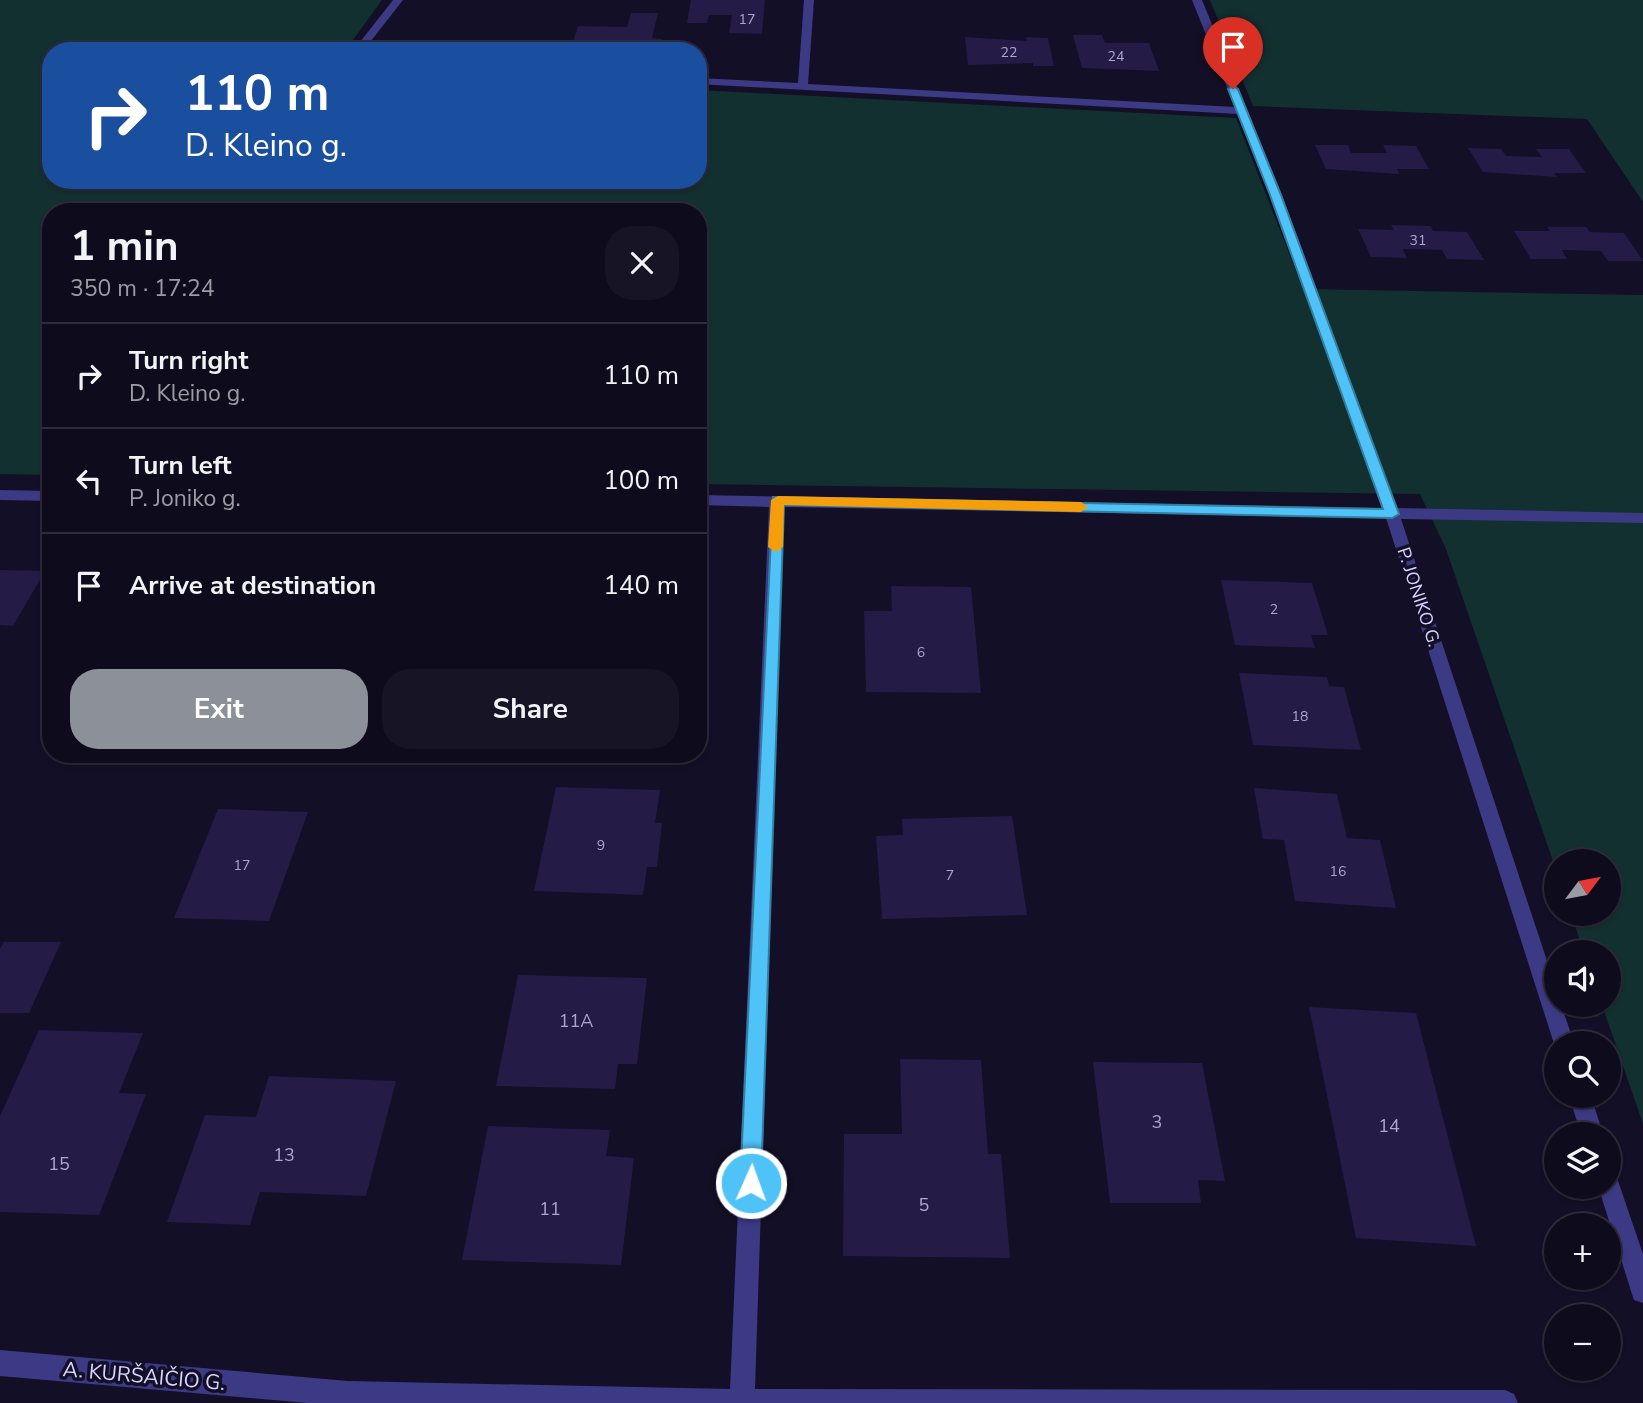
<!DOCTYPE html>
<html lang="en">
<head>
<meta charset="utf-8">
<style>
	body { margin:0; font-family:"Nunito Sans",sans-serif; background:#171425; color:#f1f3f6; height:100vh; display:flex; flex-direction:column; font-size:26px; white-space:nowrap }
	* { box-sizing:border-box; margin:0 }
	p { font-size:23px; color:#9b9ba3 }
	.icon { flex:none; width:38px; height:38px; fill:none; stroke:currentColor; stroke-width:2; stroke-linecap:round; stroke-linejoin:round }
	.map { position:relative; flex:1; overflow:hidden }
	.details { position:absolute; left:42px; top:203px; width:665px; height:560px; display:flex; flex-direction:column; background:#0e0b1c; border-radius:28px; box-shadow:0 2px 5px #0004,0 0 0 2px #2e2b3b }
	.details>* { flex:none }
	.hud { position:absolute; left:42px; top:42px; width:665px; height:147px; border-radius:28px; box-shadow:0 2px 5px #0004,0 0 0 2px #2e2b3b; background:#1a4fa0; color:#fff; overflow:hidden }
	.needle { width:46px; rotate:58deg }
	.fabs { position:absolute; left:1544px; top:849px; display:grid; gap:14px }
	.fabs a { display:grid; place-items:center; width:77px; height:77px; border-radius:50%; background:#0e0b1c; box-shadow:0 2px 5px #0004,0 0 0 2px #2e2b3b; font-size:35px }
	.pin { position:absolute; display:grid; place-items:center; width:60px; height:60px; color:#fff; margin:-72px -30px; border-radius:50% 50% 50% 0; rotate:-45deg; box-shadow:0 0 7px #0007 }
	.pin .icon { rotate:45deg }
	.me { position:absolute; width:77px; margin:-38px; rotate:2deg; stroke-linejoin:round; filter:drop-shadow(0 0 5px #0008) }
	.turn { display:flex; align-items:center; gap:24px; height:147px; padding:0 28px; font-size:32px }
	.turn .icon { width:91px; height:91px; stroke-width:2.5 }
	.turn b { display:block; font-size:49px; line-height:60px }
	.round { display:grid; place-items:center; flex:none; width:74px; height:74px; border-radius:28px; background:#171425 }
	.overview { display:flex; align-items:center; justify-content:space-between; height:119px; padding:0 28px }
	h1 { font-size:42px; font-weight:700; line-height:52px }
	.action { display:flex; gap:14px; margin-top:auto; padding:14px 28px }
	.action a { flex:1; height:80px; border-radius:28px; background:#8c9099; color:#fff; font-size:28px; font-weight:700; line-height:80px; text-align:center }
	.action a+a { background:#171425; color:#f1f3f6 }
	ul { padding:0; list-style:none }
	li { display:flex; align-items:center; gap:21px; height:105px; padding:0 28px; border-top:2px solid #2e2b3b }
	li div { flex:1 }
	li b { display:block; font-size:26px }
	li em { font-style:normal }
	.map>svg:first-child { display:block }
	.green { fill:#12302f }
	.building { fill:#241b47 }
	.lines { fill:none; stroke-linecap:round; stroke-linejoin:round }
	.minor { fill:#3d3a85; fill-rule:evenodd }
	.route { fill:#4fc3f7; stroke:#337fa1; stroke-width:2 }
	.slow { fill:#f59e0b }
	.labels { text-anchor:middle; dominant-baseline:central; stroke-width:7; stroke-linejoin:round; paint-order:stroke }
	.number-label { font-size:14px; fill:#aca6d1 }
	.street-label { font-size:18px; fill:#d9d4ff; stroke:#130f26 }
	.near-number-label { font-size:18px; fill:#aca6d1 }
	.near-street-label { font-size:21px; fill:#d9d4ff; stroke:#130f26 }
</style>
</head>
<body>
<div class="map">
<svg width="1643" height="1403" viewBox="0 0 1643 1403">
	<rect width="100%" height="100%" fill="#130f26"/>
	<g class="green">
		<path d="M0 0H382L345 51H51V180H698V90L1236 118 1303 289 1643 295V1124L1602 1005 1608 1004V952H1584L1571 914H1608V861H1556V870L1446 549 1420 494 698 484V212H51V475L0 474Z"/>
		<path d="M1210 0H1643V202L1587 119 1253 106Z"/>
	</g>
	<g class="building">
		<path d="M691 0H765L762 34 729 33 732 15H709L707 23H687Z"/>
		<path d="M631 13H658L652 38 662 39 659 51 571 48 578 26 627 27Z"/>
		<path d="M1073 35H1102L1105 43H1149L1159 71 1082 68Z"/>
		<path d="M965 37 1027 41 1026 37 1048 38 1054 66H1033V63L968 65Z"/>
		<path d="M1315 145H1348L1351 153H1387L1383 145 1416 146 1429 169H1397L1399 174 1326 169Z"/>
		<path d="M1468 148 1501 149 1506 156 1542 157 1536 149H1569L1586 173H1554L1557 177 1483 172Z"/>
		<path d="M1391 225 1431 226 1433 231 1467 232 1484 260 1447 259 1442 250 1403 249 1407 258 1371 257 1358 229 1394 230Z"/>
		<path d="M1547 227H1586L1590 232 1624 233 1643 261H1608L1601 251 1562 250 1567 259H1531L1514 231H1550Z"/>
		<path d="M0 570 45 571 13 626 0 625Z"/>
		<path d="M1221 580 1312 583 1328 635H1311L1315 648 1235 645Z"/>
		<path d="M891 586 971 587 981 693 866 692 864 611H892Z"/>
		<path d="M1239 673 1327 677 1329 686 1344 687 1361 750 1253 745Z"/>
		<path d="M556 787 660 790 655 823H662L657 867H647L643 895 534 891Z"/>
		<path d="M1254 788 1337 794 1347 838 1380 840 1396 908 1295 901 1284 840 1263 839Z"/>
		<path d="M218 809 308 812 269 921 174 918Z"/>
		<path d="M1012 816 1027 915 882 919 876 836 903 835 902 819Z"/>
		<path d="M4 942H61L29 1013H0V949Z"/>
		<path d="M518 975 647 978 637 1064H618L615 1089 496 1086Z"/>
		<path d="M1309 1007 1416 1013 1476 1246 1356 1238Z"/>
		<path d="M39 1030 143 1033 119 1093 146 1094 99 1215 0 1212V1116Z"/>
		<path d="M900 1059 981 1060 988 1154H1001L1010 1258 843 1256 844 1134H902Z"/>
		<path d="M1093 1062 1202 1063 1225 1181 1198 1180 1201 1203H1110Z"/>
		<path d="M269 1076 396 1081 366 1196 260 1192 250 1225 167 1222 205 1115 256 1117Z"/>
		<path d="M488 1126 610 1130 606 1156 634 1158 621 1265 462 1260Z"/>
	</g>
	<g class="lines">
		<g class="minor">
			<path d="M393 0H403L363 51H353Z"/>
			<path d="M804 0H814L808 84 1235 107 1192 0H1202L1282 195 1397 508 1643 513V523L1401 519 1556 988V1004H1561L1574 1043H1556V1050L1386 518 784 507 755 1389 1505 1390 1514 1394 1518 1403H307L0 1376V1350L348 1381 730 1389 769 507 698 505V495L1382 508 1270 195 1238 114 698 84V78L798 83Z"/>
			<path d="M0 490 51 491V501L0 500Z"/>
			<path d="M1569 1096H1591L1603 1134H1581Z"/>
			<path d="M1608 1172 1616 1175 1643 1254V1303L1634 1300 1631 1291 1598 1186H1608Z"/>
		</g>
	</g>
	<path class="route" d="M1233 86 1238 89 1281 195 1399 514 1392 518 784 505 761 1183 758 1190 751 1193 743 1190 740 1183 773 497 1383 509 1270 195 1228 89Z"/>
	<path class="slow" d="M778 496 1081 502 1088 507 1081 512 784 505 783 547 776 552 768 547 771 500Z"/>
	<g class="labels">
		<g class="number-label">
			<text x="747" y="19">17</text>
			<text x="1009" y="52">22</text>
			<text x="1116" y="56">24</text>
			<text x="1418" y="240">31</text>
			<text x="1274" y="609">2</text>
			<text x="921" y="652">6</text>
			<text x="1300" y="716">18</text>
			<text x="601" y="845">9</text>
			<text x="242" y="865">17</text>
			<text x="1338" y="871">16</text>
			<text x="950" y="875">7</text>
		</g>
		<g class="street-label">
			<text transform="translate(1419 597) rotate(72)">P. JONIKO G.</text>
		</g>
		<g class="near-number-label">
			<text x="576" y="1021">11A</text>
			<text x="1157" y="1122">3</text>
			<text x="1389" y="1126">14</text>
			<text x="284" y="1155">13</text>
			<text x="59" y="1164">15</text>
			<text x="924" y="1205">5</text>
			<text x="550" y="1209">11</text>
		</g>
		<g class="near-street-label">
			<text transform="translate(144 1376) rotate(5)">A. KURŠAIČIO G.</text>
		</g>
	</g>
</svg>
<div class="fabs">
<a><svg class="needle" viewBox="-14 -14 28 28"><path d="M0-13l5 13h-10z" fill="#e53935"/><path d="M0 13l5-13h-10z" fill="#9b9ba3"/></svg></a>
<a><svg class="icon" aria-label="sound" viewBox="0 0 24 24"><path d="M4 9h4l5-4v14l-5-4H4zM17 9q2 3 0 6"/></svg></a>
<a><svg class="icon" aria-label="search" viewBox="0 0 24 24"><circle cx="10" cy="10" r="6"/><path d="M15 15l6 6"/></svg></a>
<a><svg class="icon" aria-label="layers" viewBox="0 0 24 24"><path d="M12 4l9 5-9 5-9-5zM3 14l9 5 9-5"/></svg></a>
<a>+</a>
<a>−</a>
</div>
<div class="pin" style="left:1233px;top:89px;background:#d93025"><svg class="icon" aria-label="arrive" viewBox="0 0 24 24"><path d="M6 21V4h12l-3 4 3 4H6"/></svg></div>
<svg class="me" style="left:751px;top:1183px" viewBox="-20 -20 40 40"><circle r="17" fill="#4fc3f7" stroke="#fff" stroke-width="3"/><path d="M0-11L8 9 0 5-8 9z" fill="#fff"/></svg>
<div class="hud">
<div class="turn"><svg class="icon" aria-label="right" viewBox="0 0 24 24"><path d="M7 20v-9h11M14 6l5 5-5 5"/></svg><div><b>110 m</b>D. Kleino g.</div></div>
</div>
<section class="details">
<div class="overview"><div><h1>1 min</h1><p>350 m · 17:24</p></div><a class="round"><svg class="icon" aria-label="close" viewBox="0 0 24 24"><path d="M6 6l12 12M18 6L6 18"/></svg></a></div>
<ul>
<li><svg class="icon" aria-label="right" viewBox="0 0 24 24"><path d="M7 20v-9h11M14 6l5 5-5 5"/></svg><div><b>Turn right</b><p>D. Kleino g.</p></div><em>110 m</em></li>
<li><svg class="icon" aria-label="left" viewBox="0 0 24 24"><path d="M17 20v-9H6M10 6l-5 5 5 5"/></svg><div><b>Turn left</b><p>P. Joniko g.</p></div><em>100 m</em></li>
<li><svg class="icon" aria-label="arrive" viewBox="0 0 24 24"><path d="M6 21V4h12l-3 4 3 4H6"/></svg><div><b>Arrive at destination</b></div><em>140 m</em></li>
</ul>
<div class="action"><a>Exit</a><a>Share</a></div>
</section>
</div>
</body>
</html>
